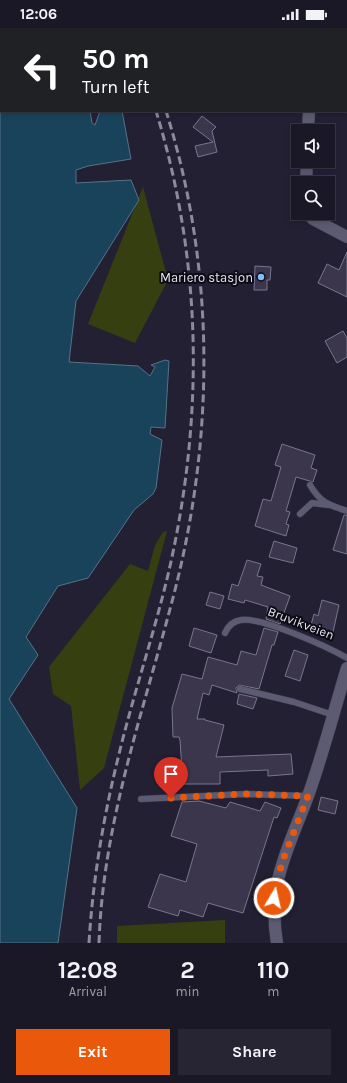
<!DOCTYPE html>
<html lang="en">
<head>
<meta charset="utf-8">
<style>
	body { margin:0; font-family:Karla,sans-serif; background:#272533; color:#f1f3f6; height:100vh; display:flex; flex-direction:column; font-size:15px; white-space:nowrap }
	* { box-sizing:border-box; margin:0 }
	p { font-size:13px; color:#9fa0a7 }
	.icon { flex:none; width:22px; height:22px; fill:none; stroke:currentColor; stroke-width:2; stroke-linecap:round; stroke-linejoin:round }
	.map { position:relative; height:915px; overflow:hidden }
	.side { display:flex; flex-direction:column; background:#1a1827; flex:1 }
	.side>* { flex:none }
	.banner { position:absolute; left:0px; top:0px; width:347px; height:84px; box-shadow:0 2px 6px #0003,0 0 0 1px #383744; background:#202124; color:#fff; overflow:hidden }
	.buttons { position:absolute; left:291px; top:96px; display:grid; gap:8px }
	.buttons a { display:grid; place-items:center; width:44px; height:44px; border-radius:0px; background:#1a1827; box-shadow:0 2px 6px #0003,0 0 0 1px #383744; font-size:20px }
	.pin { position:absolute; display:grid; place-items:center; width:34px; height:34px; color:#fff; margin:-41px -17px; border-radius:50% 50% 50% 0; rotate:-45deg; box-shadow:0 0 4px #0007 }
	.pin .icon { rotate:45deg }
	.me { position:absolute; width:44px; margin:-22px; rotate:9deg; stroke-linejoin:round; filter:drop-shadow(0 0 3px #0008) }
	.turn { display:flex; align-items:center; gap:14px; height:84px; padding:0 16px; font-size:18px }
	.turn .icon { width:52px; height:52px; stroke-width:2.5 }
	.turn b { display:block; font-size:28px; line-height:34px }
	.eta { display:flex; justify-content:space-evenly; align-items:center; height:68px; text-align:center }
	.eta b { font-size:24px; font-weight:700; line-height:28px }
	.primary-button { display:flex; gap:8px; margin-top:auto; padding:8px 16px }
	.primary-button a { flex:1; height:46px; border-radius:0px; background:#ea580c; color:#fff; font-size:16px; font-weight:700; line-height:46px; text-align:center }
	.primary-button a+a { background:#272533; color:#f1f3f6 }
	.status { display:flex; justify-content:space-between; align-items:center; height:28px; padding:0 20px; background:#1a1827; direction:ltr }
	.status svg { height:11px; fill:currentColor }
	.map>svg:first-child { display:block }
	.green { fill:#363f10 }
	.water { fill:#19435a; stroke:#557387 }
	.building { fill:#3b364b; stroke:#79758d }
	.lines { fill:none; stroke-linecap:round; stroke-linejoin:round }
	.service-casing { stroke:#3b3a4a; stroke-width:7 }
	.minor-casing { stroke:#3b3a4a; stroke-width:13 }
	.service { stroke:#5c5b72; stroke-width:6 }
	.minor { stroke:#5c5b72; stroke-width:12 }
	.rail { stroke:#8c8a9b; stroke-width:3; stroke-dasharray:8 4; stroke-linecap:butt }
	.route { stroke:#ea580c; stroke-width:7; stroke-dasharray:0 12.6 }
	.poi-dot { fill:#7dbef9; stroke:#0c0b14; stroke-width:1.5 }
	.labels { text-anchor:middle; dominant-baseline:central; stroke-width:4; stroke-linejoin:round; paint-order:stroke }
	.poi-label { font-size:13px; fill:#e2e2ef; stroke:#0c0b14; text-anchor:end }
	.street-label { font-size:13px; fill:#e2e2ef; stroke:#0c0b14 }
</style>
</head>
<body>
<div class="status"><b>12:06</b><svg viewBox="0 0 49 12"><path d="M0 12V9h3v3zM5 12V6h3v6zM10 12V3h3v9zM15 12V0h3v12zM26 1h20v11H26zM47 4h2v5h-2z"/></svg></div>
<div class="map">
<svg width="347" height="915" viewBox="0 0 347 915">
	<rect width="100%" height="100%" fill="#232034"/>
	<g class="green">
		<path d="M158 0H243L158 1Z"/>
		<path d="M143 159 168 252 135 315 88 296Z"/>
		<path d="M167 503 104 740 80 762 71 678 53 666 49 639 130 536 148 543 155 517 163 504Z"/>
		<path d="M225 892V915H117V898Z"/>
	</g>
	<path class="water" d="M0 0 78 1H1V83H90L92 95 95 97 100 83H122L131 131 88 138 76 142V155L131 152 139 172 76 273 69 334 138 338 150 348 155 339 151 337 165 332 169 333 165 400 151 399 150 406 162 412 156 460 153 466 134 482 88 550 58 558 26 609 38 627 9 671 77 780 58 915H0Z"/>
	<g class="building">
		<path d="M202 88 216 99 212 103 217 124 198 129 195 118 213 114 193 99Z"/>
		<path d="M347 224V269L318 255 327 236 339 242Z"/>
		<path d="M255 238 271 239 270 252H267V262H254Z"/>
		<path d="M343 303 347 310V329L337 335 325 313Z"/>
		<path d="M282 416 315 427 311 440 317 442 313 454 296 449 286 483 290 484 286 496 289 497 286 508 255 498 263 471 271 473 281 439 275 437Z"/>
		<path d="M344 487H347V526L333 522Z"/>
		<path d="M274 513 297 520 293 535 269 529Z"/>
		<path d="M247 532 261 536 257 548 263 549 261 557 290 568 280 596 266 591 268 579 245 572 244 575 228 571 232 556 238 558Z"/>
		<path d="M210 564 224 568 220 581 206 577Z"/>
		<path d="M322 572 339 577 333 604 311 597 314 586 318 588Z"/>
		<path d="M194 600 217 607 211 625 189 618Z"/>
		<path d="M264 600 278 604 274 617H272L259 661 239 657 236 660 237 665 212 657 209 667 203 665 197 691H205V692L224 697 216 729 291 726 293 746 268 748V742L220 744V756H183L180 712 179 709H173L172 680 182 646 202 651 208 629 237 637 241 623 256 627Z"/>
		<path d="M294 622 308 627 300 653 285 648Z"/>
		<path d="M239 666 257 670 253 681 237 676Z"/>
		<path d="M321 769 338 773 335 786 318 782Z"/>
		<path d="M199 773 226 780 230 774 260 783 265 774 281 780 277 790 274 789 243 885 208 875 203 889 180 882 178 888 148 879 160 846 186 854 197 816 171 808 182 774Z"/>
	</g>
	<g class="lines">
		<defs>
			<g id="service">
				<path d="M293 1 294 0"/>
				<path d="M310 457C320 474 328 477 347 483"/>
				<path d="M300 486 312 475 328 477"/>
				<path d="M225 605C228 598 234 593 241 592 262 589 328 619 347 630"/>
				<path d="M240 661 294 674 333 687"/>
				<path d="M141 771 245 766 308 768"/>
			</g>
			<g id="minor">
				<path d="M325 0 332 1"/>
				<path d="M315 1V0"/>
				<path d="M346 3 347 4"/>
				<path d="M308 103 309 83"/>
				<path d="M306 155 307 133"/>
				<path d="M308 185 313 191 347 209"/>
				<path d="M277 915C267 855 288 822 308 768 323 726 334 683 347 640"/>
			</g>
		</defs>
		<use href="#service" class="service-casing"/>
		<use href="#minor" class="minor-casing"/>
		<use href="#service" class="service"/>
		<use href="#minor" class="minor"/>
		<g class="rail">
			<path d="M126 0 127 1"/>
			<path d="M137 0 138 1"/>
			<path d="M89 915C93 849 104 786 120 722 136 657 158 594 172 529 204 379 201 230 156 83"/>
			<path d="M99 915C103 790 147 674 177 554 215 399 214 236 166 83"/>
		</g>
	</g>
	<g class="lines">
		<path class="route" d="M171 770 244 766 308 768 282 834 274 870"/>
	</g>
	<circle class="poi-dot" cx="261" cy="249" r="4"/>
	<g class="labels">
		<g class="poi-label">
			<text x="253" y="249">Mariero stasjon</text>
		</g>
		<g class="street-label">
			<text transform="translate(301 595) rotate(21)">Bruvikveien</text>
		</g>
	</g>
</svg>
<div class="buttons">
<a><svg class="icon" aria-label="sound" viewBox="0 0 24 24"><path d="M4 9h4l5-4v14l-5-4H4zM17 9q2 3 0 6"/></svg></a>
<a><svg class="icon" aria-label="search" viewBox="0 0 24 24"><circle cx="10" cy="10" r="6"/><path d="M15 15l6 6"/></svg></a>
</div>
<div class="pin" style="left:171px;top:770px;background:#d93025"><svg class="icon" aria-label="arrive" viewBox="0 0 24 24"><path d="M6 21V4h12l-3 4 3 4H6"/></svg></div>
<svg class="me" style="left:274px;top:870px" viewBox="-20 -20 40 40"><circle r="17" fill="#ea580c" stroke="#fff" stroke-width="3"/><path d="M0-11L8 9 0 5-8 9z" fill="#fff"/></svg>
<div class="banner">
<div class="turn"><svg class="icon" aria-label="left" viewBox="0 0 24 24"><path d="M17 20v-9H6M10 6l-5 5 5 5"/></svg><div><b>50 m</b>Turn left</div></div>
</div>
</div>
<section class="side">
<div class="eta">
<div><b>12:08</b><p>Arrival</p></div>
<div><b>2</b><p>min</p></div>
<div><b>110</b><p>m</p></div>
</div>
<div class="primary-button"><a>Exit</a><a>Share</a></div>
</section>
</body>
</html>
